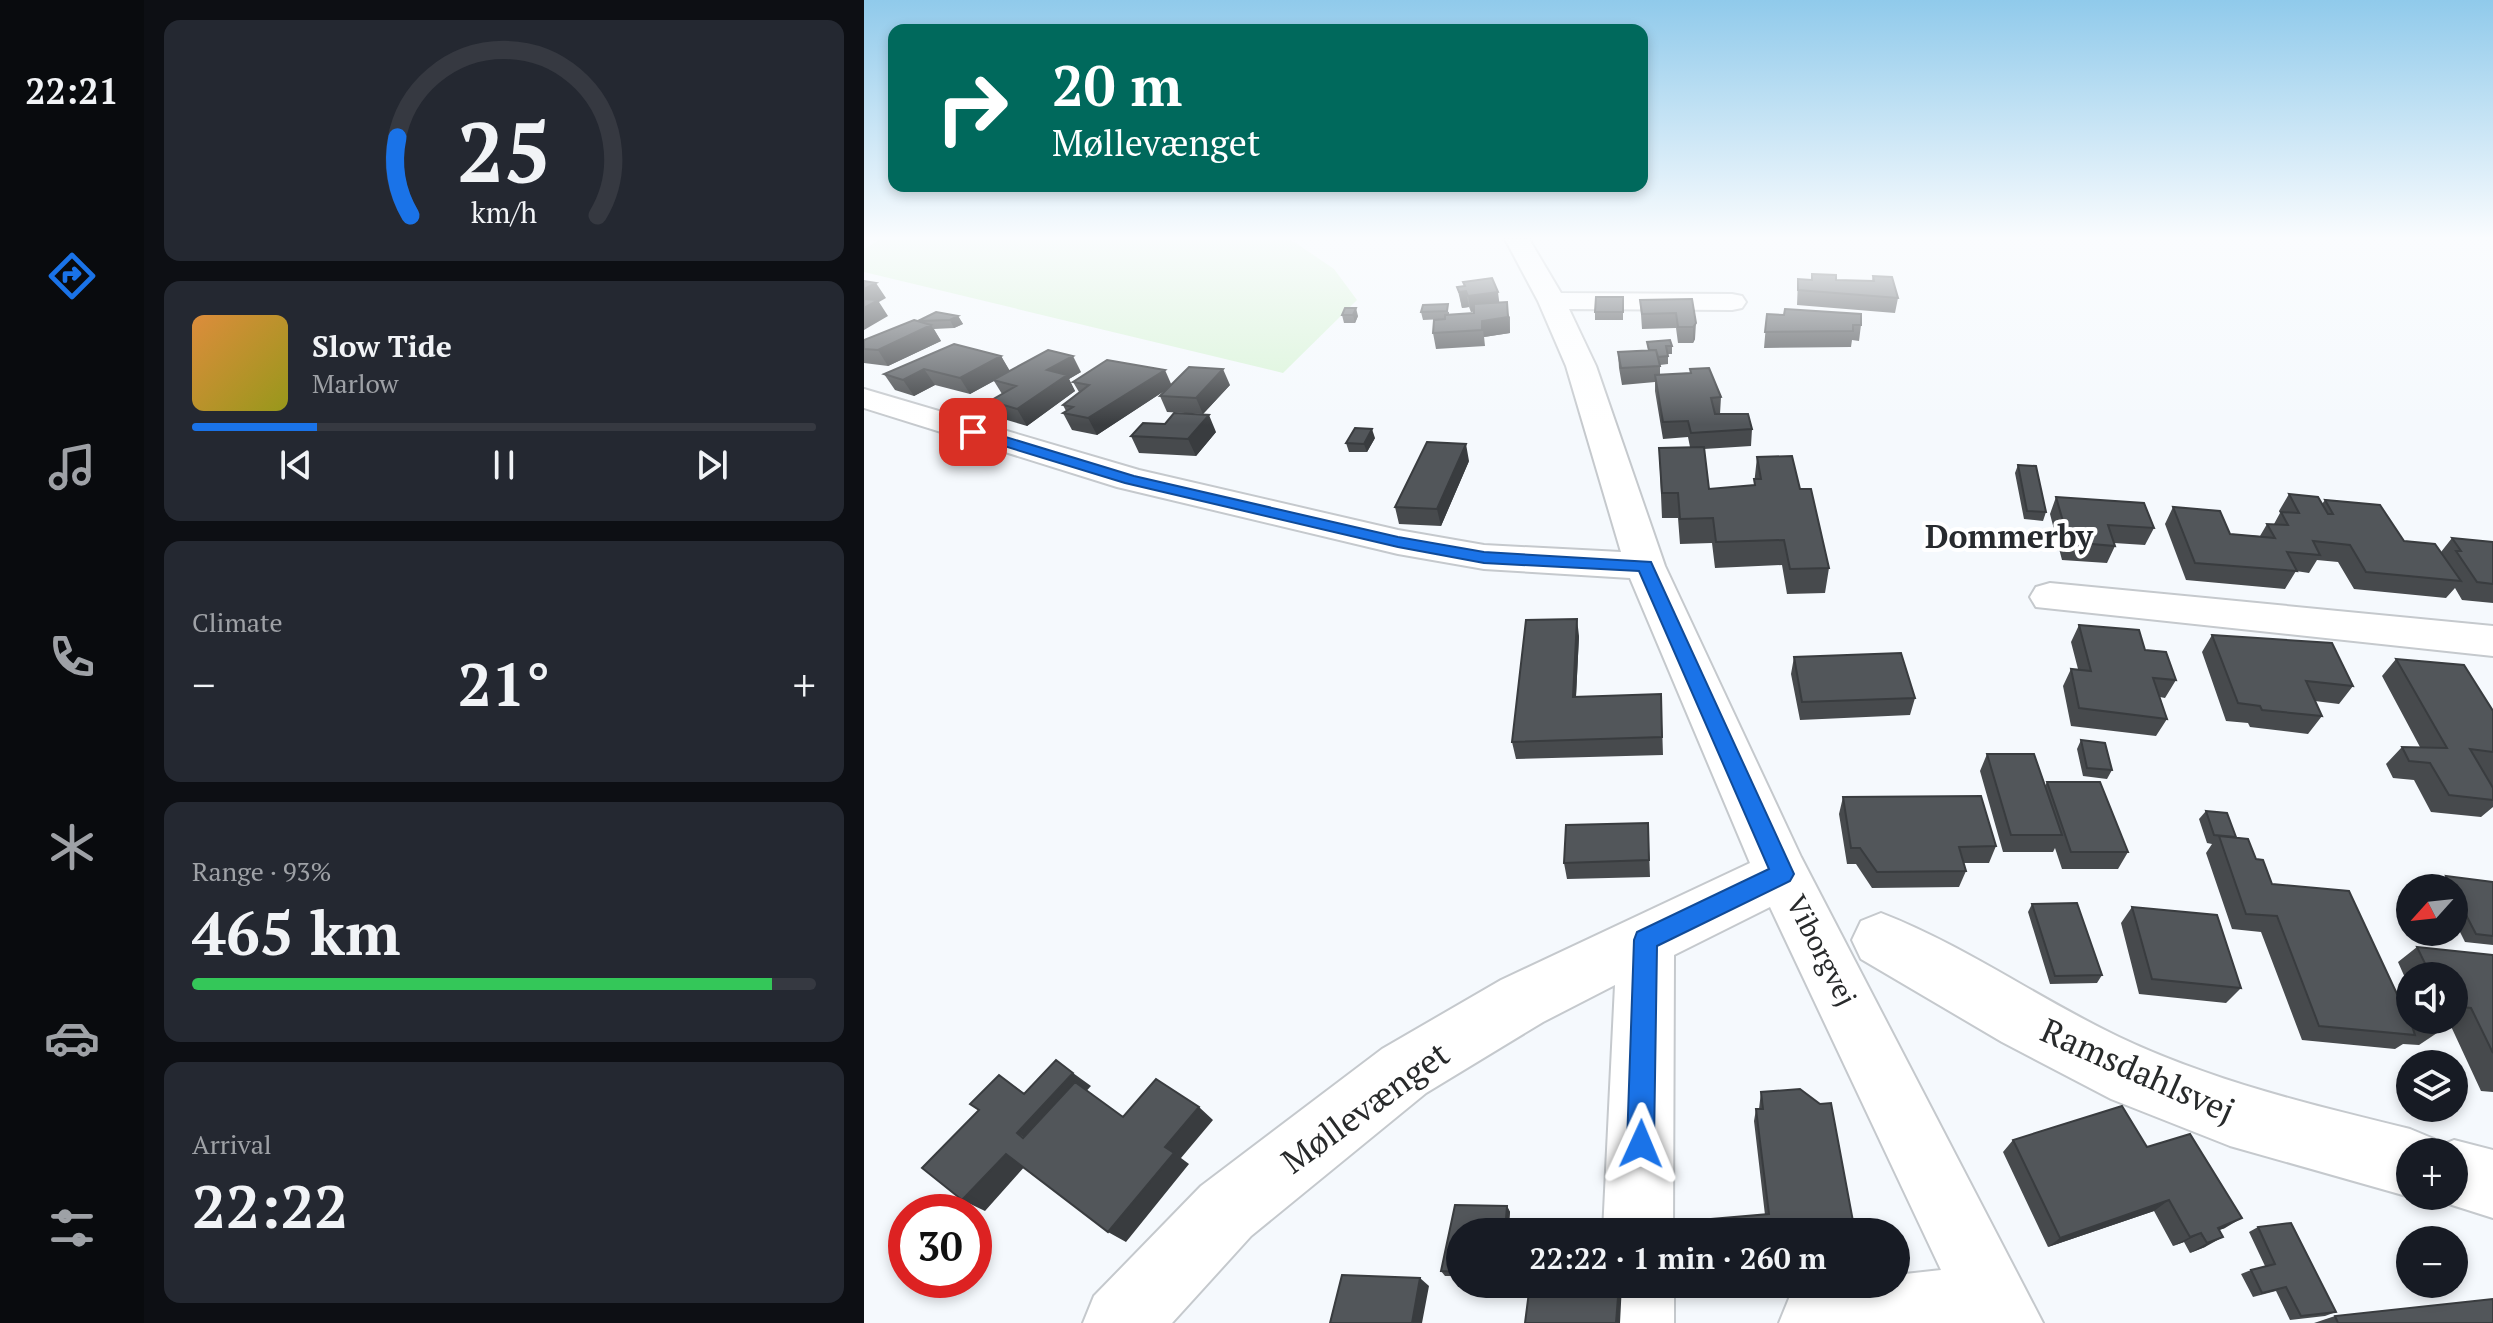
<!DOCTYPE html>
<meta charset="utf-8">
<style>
:root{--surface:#171b24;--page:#242831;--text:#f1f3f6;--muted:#9ea1a6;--line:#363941;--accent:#1a73e8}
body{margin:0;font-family:"PT Serif",serif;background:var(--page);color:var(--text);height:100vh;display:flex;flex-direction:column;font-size:30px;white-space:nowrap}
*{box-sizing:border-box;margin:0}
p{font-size:26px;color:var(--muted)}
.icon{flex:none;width:44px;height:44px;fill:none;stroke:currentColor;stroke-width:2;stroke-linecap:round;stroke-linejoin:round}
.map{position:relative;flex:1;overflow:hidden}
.sheet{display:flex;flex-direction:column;gap:20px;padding:20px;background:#0d0f14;width:720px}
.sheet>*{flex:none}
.hud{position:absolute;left:24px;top:24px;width:760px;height:168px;border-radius:16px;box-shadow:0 4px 12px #0003;background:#00695c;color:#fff;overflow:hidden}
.needle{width:52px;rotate:243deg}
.buttons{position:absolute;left:1532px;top:874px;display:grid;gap:16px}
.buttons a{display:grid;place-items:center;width:72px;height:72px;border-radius:50%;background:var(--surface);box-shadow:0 4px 12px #0003;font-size:40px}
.speed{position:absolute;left:24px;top:1194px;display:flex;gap:16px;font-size:40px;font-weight:700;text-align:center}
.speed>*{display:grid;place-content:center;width:104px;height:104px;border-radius:50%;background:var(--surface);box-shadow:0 4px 12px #0003;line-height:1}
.speed .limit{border:12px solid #d22;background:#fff;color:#111}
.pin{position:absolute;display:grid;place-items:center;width:68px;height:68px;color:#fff;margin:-34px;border-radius:16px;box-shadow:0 4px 12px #0006}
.me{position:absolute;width:88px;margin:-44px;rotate:1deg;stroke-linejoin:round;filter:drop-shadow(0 0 6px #0008)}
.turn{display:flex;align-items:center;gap:28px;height:168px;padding:0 32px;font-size:36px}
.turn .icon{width:104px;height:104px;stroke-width:2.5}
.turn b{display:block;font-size:56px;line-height:68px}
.big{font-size:60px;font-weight:800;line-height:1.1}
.sheet .widget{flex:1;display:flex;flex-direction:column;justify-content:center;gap:12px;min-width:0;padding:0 28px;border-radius:16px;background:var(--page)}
.sheet .dial{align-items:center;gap:0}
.dial svg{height:208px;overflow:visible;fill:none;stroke:var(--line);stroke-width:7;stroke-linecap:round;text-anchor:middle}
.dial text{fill:var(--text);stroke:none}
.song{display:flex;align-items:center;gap:24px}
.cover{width:96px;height:96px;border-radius:12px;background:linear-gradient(135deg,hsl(30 70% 55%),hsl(60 70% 35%))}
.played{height:8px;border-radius:4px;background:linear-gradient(90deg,var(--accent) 20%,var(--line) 20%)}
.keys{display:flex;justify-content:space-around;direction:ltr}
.heat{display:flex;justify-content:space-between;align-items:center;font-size:44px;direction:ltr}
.charge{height:12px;border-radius:6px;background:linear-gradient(90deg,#34c759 93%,var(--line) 0)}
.trip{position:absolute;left:582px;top:1218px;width:464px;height:80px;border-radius:40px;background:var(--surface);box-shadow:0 4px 12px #0003;font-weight:800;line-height:80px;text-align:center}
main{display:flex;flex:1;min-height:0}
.tabs{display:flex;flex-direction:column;width:144px;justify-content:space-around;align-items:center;background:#090b0e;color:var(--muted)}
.tabs .icon{width:56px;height:56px}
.tabs .active{color:var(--accent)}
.tabs b{font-size:36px;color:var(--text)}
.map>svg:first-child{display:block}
.green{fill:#d9f4d7}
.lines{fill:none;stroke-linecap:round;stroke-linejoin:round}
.minor-casing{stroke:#c5c9cd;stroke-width:4}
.minor{fill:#fff;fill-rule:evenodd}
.wall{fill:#474a4d}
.shaded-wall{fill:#393c3f}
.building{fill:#52565a;stroke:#393c3f;stroke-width:2}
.route{fill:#1a73e8;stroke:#114b97;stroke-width:2}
.labels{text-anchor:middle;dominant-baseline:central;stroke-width:8;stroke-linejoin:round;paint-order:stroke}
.street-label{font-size:28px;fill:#282a2b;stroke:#fff}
.quarter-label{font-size:32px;font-weight:bold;fill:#272a2e;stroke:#fff}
.near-street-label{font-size:34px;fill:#282a2b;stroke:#fff}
</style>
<main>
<nav class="tabs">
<b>22:21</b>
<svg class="icon active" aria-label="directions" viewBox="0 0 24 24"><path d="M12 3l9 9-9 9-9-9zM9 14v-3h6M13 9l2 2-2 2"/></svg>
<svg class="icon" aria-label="music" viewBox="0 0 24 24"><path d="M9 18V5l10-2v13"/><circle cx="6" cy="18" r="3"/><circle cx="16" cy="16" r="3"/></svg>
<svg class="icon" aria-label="phone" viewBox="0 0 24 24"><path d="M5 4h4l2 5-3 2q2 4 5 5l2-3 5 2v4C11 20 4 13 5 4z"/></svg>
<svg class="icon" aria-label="climate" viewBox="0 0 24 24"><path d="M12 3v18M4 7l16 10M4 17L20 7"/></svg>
<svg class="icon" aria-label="car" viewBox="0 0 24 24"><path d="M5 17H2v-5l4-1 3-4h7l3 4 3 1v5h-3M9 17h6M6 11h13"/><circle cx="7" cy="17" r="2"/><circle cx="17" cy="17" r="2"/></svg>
<svg class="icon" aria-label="filters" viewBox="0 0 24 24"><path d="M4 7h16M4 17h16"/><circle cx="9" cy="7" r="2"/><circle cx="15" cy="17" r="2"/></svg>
</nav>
<section class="sheet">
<div class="widget dial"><svg viewBox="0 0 100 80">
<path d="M14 69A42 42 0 1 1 86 69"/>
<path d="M14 69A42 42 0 0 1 9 39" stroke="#1a73e8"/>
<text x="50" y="56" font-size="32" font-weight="700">25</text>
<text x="50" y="72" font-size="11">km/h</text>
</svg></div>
<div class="widget">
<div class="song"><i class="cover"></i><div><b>Slow Tide</b><p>Marlow</p></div></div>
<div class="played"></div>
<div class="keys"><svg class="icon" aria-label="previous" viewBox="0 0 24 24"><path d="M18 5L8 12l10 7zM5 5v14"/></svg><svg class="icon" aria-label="pause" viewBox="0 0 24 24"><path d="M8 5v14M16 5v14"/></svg><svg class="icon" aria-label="next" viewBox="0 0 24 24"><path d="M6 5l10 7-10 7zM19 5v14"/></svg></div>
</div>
<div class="widget"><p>Climate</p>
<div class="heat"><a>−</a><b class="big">21°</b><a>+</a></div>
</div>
<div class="widget"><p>Range · 93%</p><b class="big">465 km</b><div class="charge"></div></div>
<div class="widget"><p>Arrival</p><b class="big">22:22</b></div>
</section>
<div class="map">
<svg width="1629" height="1323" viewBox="0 0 1629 1323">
<rect width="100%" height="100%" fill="#f5f9fd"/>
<!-- green -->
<path class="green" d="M17,239H426L470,269L493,300L419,373L0,272V249Z"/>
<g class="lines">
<!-- minor casing -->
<g class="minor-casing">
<path id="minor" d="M641,239H665L697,293L868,294L878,296L882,302L878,308L868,310L705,309L732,366L801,566L937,857L1179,1323H915L926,1296L964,1284H1032V1275L1077,1270L906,907L810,955L809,1232H739L751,985L679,1022L562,1093L387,1236L308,1323H219L230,1296L337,1186L518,1049L637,980L886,863L766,578L620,569L534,554L253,487L0,408V389L275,470L534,530L620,545L757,552L702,366L674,301Z
M1186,583L1629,626V656L1172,607L1166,597L1172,587Z
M1017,913C1100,945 1175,999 1255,1037C1348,1081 1447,1105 1546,1129L1570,1139L1573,1147L1590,1140L1629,1150V1218L1566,1198L1590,1196V1152H1546V1197L1366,1146L1247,1099L1138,1042L997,959L988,940L997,921Z
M736,1284H810V1323H734Z"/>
</g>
<!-- minor -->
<use href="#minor" class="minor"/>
</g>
<!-- wall -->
<path class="wall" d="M1009,276L1034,298L1031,313L933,305L934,279L1008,281Z
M593,287L635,302L646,317V333L620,337L621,346L572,349L569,333L581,319L559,320L557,312L559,305L585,312V315L610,313V311L607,312L605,307L598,308Z
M759,297V320H731V312Z
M828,299L831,339L829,343H814L812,328L778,329L776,300Z
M481,308L494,316L491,323H480L478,315Z
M903,314L997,325L995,341L988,340L987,347L900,348Z
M94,316L99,324L90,328L70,329L77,341L24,366L0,363V340L54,321Z
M783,342L808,346V354H804V364L796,365V375L826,373V369L857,397L856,414L888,429L887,446L840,449L845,489L890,485L893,457L936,489L965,568L961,593L923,594L918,565L851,568L848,543L816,544L814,518H798L795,448L826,447L824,437L799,439L791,391V382L758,385L755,368L754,352L784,350Z
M137,356L146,371L217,372L205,379L211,391L163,426L136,418L126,401L138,394L130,381L106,394L71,385L50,396L31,390L20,374Z
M209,382L308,384L366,385L339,414L303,412L296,396L300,391L233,435L208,430L199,413L202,411L199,405L215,392Z
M352,432L332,456L275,453L267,436Z
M511,438L503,452H485L482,443Z
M605,461L577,526L535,524L531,507Z
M1154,465L1182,512L1179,521L1160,519L1151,473Z
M1425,494L1458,504L1461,500L1540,541L1577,552L1588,538L1629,542V603L1598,600L1591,588L1582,598L1490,589L1474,562L1453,560L1445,573L1432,571L1421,589L1322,580L1301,524L1309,507L1366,534L1396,536L1403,524H1410L1416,513L1415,511Z
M1192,497L1290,528L1281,545L1250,543L1251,546L1243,563L1198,560L1186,514Z
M1215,625L1281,650L1312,680L1301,698L1296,697L1303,719L1292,736L1207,726L1199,686L1207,669H1214L1207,642Z
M1348,635L1489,686L1475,704L1451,701L1458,716L1444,734L1386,727L1384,723L1362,721L1338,652Z
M715,636L712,697L797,694L799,755L652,759L648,742Z
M930,657L1051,698L1046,715L936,720L927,674Z
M1532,659L1629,711V788L1618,770L1629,788V807L1617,817L1567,812L1550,780L1529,778L1522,764L1538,747H1556L1518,676Z
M1217,740L1248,770L1243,779L1219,776L1213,749Z
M1123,754L1181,786L1183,782L1264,852L1254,869H1198L1191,848L1189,852H1139L1116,771Z
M979,797L1132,846L1125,863H1100L1102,871L1095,887L1008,888L992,864H983L975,814Z
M1342,811L1372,837L1392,859L1408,884L1533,994L1546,1020H1590V976H1546V989L1534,962L1553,947L1629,955V1092L1617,1091L1585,1022L1571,1021L1576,1031L1555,1045L1539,1044L1531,1049L1438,1040L1397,932L1368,929L1342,853L1348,844L1343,843L1335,819Z
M784,823L786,877L703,879L700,863Z
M1582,876L1629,882V945L1601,942L1590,920V888H1574L1572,885Z
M1168,904L1238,975L1233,983L1186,984L1164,912Z
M1268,907L1377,988L1362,1003L1275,994L1257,923Z
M897,1092L991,1232L901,1215L890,1121L892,1109H895Z
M1149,1140L1283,1147L1361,1228L1355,1230L1341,1247L1326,1253L1320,1242L1309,1246L1290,1211L1184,1247L1139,1152Z
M591,1205L643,1206L646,1212L644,1232H596V1276H581L577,1271Z
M1394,1227L1472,1312L1461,1316L1426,1320L1412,1291L1389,1297L1377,1274L1387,1270L1401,1266L1385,1232Z
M817,1284H876L874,1293L817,1294Z
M1471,1316L1629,1323H1450Z"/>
<!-- shaded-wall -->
<path class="shaded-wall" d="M12,283L22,298L15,302L24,316L0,330V289Z
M602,291L605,307L598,308L595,292Z
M634,292L636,308L607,312L604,296Z
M643,302L646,333L620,337L621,346L618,321Z
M492,308L494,316L491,323L489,315Z
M94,316L99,324L90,328L86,320Z
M832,323L831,339L829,343V327Z
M67,325L77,341L24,366L14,350Z
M137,356L146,372L106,394L96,378Z
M209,356L217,372L205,379L211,391L163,426L153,409L183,370Z
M60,369L71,385L50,396L39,380Z
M359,369L366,385L339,414L332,398Z
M301,370L308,386L233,435L224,418Z
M345,415L352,432L332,456L324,439Z
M508,429L511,438L503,452L500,444Z
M602,444L605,461L577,526L573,509Z
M713,619L715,636L711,715L709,697Z
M209,1073L227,1086L173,1145L178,1150L153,1133L160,1094L135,1075L178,1106Z
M335,1107L349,1120L317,1158L325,1164L262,1242L244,1232L301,1147Z
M142,1154L162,1165L121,1211L98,1200Z
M1305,1200L1290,1211L1184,1247L1196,1238Z
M643,1206L646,1212L644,1232H641Z
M1378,1218L1361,1228L1336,1237L1354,1228Z
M1337,1233L1320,1242L1309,1246L1326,1237Z
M1359,1237L1341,1247L1326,1253L1343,1243Z
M556,1278L565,1286L558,1323H548Z
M755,1284H758L756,1323H752Z"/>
<!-- building -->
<path class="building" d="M948,274L972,275V280L1010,281L1009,276L1028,277L1034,298L934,290V279L948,280Z
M628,278L634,292L604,296L602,291L595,292L593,287L601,286L599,282Z
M0,281L12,283L0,289Z
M732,297H759V312H731Z
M0,299L14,300L0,308Z
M828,299L832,323L829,327H814L812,313L778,314L776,300Z
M643,302L644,317L618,321V330L569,333L570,320L581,319V315L610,313V304Z
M584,304L583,311L557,312L559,305Z
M481,308H492L489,315H478Z
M921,309L997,314V325H989V331L901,332L903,314L920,315Z
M72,312L94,316L86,320L54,321Z
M50,320L67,325L14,350L0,349V340Z
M806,340L808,346H802L804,356L794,357L792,350H785L783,342Z
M90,344L137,356L96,378L60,369L39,380L20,374Z
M184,350L209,356L183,370L203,375L153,409L126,401L152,386L129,380Z
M792,350L796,366L757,368L754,352Z
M243,360L301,370L224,418L199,413L209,407L199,405L225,385L209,382Z
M325,367L359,369L332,398L296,396Z
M845,368L857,397L847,398L851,414H884L888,429L827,433L824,421L799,422L791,375L827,373L826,369Z
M310,413L345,415L324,439L267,436L279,423L301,424Z
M491,428L508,429L500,444L482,443Z
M563,442L602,444L573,509L531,507Z
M840,447L845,489L891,485L890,479H897L893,457L928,456L936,489H947L965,568L926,569L920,540L852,542L849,518L816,519L814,493H798L795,448Z
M1154,465L1172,466L1182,512L1163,511Z
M1425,494L1454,497L1464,514H1469L1461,500L1516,505L1540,541L1571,544L1597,581L1502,572L1486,545L1449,541L1456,555L1423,552L1433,571L1331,563L1309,507L1356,511L1366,534L1411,538L1403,524L1424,525L1417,512L1435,513Z
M1192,497L1280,503L1290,528L1244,525L1251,546L1205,542Z
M1588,538L1629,542V584L1613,582L1592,551H1597Z
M713,619L709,697L797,694L798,737L648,742L662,620Z
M1215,625L1275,630L1281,650L1302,652L1312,680L1289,678L1303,719L1215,708L1207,669L1227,671Z
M1348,635L1468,643L1489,686L1442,681L1458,716L1398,710L1396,706L1374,703Z
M1037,653L1051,698L938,702L930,657Z
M1532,659L1600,665L1629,711V752L1606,749L1629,788V800L1585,795L1566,763L1545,761L1538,747L1583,748Z
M1217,740L1241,743L1248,770L1223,768Z
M1123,754H1170L1198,835H1147Z
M1183,782H1236L1264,852H1207Z
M1117,796L1132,846L1095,847L1102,871L1013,872L996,848H987L979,797Z
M1342,811L1363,813L1372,837L1350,835Z
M784,823L785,860L700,863L702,825Z
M1355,836L1384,839L1392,859L1399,860L1408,884L1485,891L1533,994L1546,995V1020H1571L1576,1031L1549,1029L1551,1035L1455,1026L1413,916L1382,914Z
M1582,876L1629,882V936L1612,934L1590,892V888H1588Z
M1213,903L1238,975L1191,976L1168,904Z
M1268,907L1353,915L1377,988L1288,979Z
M1553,947L1629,955V1053L1607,1008L1590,1006V976H1567Z
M192,1060L209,1073L153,1133L159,1138L211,1082L259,1117L292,1079L335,1107L301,1147L310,1153L244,1232L142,1154L98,1200L58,1168L115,1110L106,1104L135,1075L160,1094Z
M936,1089L956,1104L967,1103L991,1232H814L813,1222L905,1214L892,1109H899L897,1092Z
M1258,1106L1283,1147L1326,1134L1378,1218L1354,1228L1359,1237L1343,1243L1337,1233L1326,1237L1305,1200L1196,1238L1149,1140Z
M591,1205L643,1206L641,1232H596V1272L577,1271Z
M1427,1223L1472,1312L1437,1316L1422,1287L1398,1293L1387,1270L1411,1264L1394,1227Z
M478,1275L556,1278L548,1323H466Z
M666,1284H755L752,1323H661Z
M817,1284H876V1285L817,1286Z
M1629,1299V1323H1474L1471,1316Z"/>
<!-- sky -->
<linearGradient id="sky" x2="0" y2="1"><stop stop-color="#90caeb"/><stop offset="0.56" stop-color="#fafcfe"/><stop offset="1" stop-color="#fafcfe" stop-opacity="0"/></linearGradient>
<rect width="1629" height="425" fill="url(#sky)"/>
<!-- route -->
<path class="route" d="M109,427L270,476L534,537L620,552L787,562L930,874L926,881L793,946L790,1144L786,1154L777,1158L767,1154L763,1144L770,940L773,932L905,869L775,571L620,563L534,547L261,483L104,435L102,432Z"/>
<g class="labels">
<!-- street labels -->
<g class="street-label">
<text transform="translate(958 950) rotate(63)">Viborgvej</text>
</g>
<!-- quarter labels -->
<g class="quarter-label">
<text x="1145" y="536">Dommerby</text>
</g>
<!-- near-street labels -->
<g class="near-street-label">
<text transform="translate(1274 1070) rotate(24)">Ramsdahlsvej</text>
<text transform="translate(501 1107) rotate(-36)">Møllevænget</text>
</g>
</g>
</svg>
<div class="buttons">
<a><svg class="needle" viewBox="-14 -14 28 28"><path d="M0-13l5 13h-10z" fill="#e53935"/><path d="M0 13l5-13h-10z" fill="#9ea1a6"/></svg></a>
<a><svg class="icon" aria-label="sound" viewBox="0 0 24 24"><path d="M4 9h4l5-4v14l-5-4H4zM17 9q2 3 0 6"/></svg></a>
<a><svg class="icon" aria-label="layers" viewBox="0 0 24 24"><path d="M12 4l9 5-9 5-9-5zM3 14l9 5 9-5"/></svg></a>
<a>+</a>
<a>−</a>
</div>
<div class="speed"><div class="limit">30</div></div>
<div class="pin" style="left:109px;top:432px;background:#d93025"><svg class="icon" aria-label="arrive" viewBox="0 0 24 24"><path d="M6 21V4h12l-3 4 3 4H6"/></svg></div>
<svg class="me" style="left:777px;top:1144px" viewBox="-20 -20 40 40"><path d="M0-17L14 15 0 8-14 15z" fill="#1a73e8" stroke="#fff" stroke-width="4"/></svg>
<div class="trip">22:22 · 1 min · 260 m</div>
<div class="hud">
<div class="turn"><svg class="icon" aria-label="right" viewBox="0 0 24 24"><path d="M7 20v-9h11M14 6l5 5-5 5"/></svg><div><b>20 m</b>Møllevænget</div></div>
</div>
</div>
</main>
